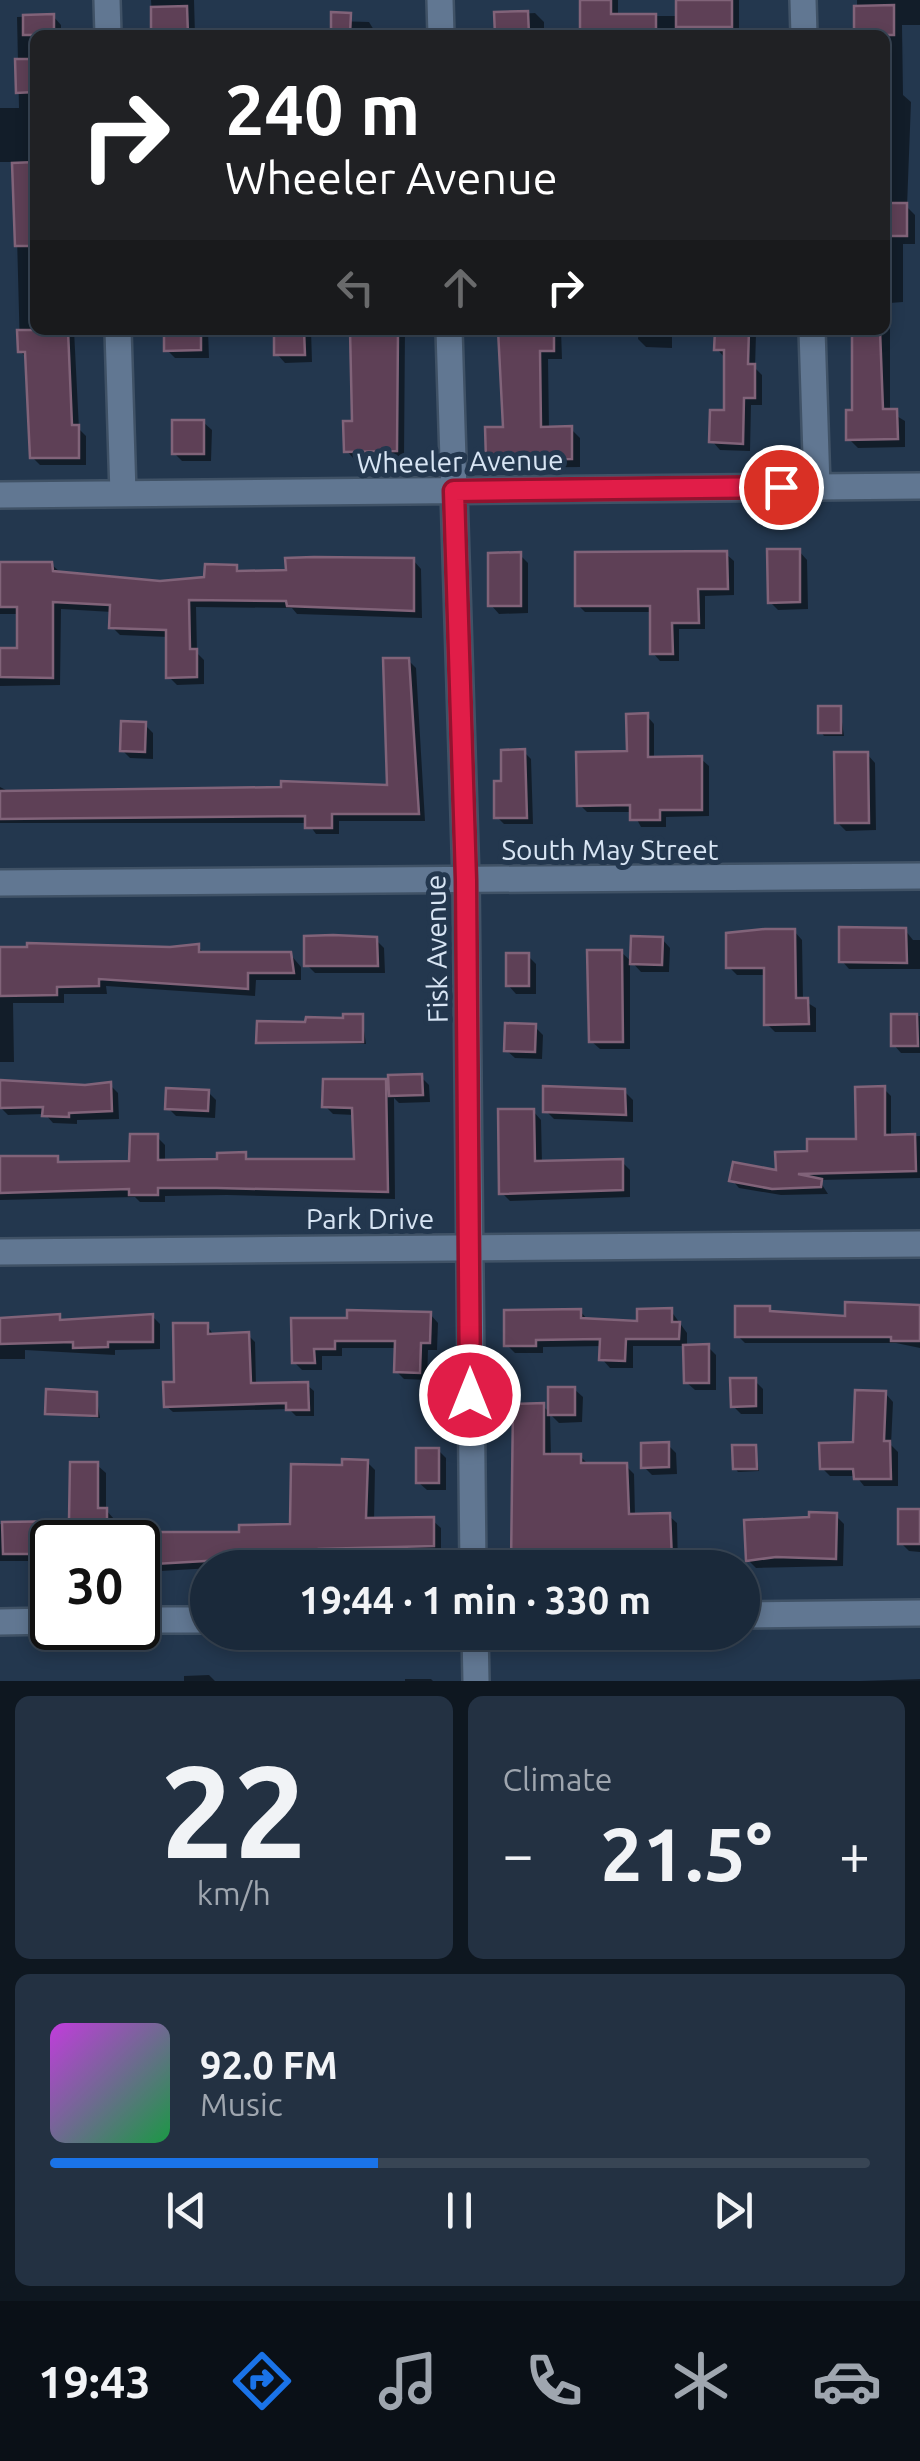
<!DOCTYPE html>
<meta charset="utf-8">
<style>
:root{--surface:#1a293a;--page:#233142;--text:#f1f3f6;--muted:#9fa6af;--line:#384554;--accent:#1a73e8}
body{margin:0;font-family:Ubuntu,sans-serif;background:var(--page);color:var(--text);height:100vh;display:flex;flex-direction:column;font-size:38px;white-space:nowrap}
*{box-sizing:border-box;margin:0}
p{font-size:32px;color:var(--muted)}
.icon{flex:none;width:55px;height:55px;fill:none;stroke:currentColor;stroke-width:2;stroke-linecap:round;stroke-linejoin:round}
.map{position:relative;height:1681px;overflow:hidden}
.details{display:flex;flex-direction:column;gap:15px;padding:15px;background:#0e1720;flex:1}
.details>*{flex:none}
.banner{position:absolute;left:30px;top:30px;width:860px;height:305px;border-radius:15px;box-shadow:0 5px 15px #0003,0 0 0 2px var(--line);background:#202124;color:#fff;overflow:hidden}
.speed{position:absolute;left:30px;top:1520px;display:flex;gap:20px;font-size:50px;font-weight:700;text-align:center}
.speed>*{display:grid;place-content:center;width:130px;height:130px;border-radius:50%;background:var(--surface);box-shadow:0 5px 15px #0003,0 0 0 2px var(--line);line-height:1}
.speed .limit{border:5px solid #111;border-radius:15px;background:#fff;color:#111}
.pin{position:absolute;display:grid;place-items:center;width:85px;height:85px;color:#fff;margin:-42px;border:5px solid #fff;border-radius:50%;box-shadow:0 2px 10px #0007}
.me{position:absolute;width:110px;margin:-55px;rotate:0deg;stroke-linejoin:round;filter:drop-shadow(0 0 8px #0008)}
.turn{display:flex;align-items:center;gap:35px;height:210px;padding:0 30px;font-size:45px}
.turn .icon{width:130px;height:130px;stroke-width:2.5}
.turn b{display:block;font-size:70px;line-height:85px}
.lanes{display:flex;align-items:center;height:95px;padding:0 30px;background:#0003;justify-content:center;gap:50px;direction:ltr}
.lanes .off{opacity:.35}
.big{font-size:75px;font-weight:700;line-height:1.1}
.details .card{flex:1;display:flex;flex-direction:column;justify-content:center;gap:15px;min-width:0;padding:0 35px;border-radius:15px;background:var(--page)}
.details .dial{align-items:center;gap:0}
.dial b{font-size:130px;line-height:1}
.song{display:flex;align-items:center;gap:30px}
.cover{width:120px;height:120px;border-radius:15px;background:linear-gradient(135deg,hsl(290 70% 55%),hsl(140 70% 35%))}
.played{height:10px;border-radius:5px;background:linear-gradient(90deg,var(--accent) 40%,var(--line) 40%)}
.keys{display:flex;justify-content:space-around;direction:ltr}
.heat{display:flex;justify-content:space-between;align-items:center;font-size:55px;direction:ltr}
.details .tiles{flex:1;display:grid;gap:15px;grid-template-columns:1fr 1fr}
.card:last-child{grid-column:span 2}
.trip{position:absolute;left:190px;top:1550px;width:570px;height:100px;border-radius:50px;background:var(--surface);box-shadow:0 5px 15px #0003,0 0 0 2px var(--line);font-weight:700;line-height:100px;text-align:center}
.tab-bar{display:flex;height:160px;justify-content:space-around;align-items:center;background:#0a1017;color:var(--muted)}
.tab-bar .icon{width:70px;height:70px}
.tab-bar .on{color:var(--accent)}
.tab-bar b{font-size:45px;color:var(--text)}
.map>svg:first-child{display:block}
.shadow{fill:#0007}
.building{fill:#5e4056;stroke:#816379;stroke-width:2.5}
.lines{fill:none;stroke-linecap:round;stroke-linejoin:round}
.minor-casing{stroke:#405266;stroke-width:30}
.minor{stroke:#617792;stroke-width:25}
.route-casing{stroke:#92132f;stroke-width:25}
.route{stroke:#e11d48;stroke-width:18}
.labels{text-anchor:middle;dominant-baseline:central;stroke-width:10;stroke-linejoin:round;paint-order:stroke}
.street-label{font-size:28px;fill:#d8e5f4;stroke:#23374e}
</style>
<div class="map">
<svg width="920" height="1681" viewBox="0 0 920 1681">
<rect width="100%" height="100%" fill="#23374e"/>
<!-- shadow -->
<path class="shadow" d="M151,0H194L195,35H153Z
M582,0H618V16H679V0H739V35H582Z
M857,0H920V25H902L903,95L911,102L907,207L915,215V244H903V302L890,303V412L905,421V447L858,448L849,439L855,330H885V35H857Z
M535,13L544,22V35H498L497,15Z
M53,16L61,25V35H35V330H74L79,429L86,436V465H40L32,457L27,358L20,351L15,162H0V108H19L17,17Z
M335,21L369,22L377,35H335Z
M166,330H208L209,358H175L167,350Z
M277,330H311L312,362L285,363L277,354Z
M349,330H405L404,458L354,459L346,450L354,424Z
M500,330H561L562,359H548L549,429H571L580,438V467L497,468L488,459L505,429Z
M639,330H672V348L646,347L638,339Z
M718,330H751L756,334L755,368L762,375V405H751L750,451L720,450L712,441L727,413L726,359L717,349Z
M203,422L212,430L211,461H182L174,453Z
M799,551L807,560L808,609L778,610L770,602Z
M726,554L734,561V595L705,596V629H679V661H660L653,653L652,612H585L578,605Z
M520,555L528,563V613L499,614L491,605Z
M413,560L421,569L422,618L297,614L292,608L196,607L197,653L204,660V684L177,685L169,677L168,637L120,635L112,627V612L61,609L60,685L0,686V650H20V614H0V563L51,564L60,572L160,583L207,579L236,567L243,573H288Z
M408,660L416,668L425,821H339V834H316L308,823H0V787L12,793L389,788Z
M840,708L844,736H824L821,732Z
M647,716L654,724V759H701L709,766V816L666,817V827H641L633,812H587L579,804L629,754Z
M145,725L153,733V759L130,758L122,750Z
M524,752L531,759L533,824H504L497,817L504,784Z
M867,754L875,763L876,830L846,831L837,822Z
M905,930L913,940H920V969H849L842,961Z
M794,931L802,940L803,1000L816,1008V1032H775L767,1024V975H737L729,967Z
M662,939L670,948L669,972H641L630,960V1049H600L591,1041L621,952L633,963Z
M376,940L384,948L385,973H315L307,965Z
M198,947L206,955L290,954L301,967V980H256L255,996L106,986L107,994H64V1003H13L14,1062H0V950Z
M528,956L536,964V994H516L508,985Z
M893,1016H920V1053H901L894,1045Z
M362,1017L366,1044L259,1042L308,1025V1019Z
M534,1026L543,1035L542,1059L515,1058L506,1050Z
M421,1077L429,1085L430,1102L399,1103L394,1098L395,1199L227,1195L165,1196V1202H140L135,1197L0,1200V1160L132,1163L157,1137L165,1145V1162H220L245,1155L252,1162H356L354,1115L333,1114L325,1106L385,1082L391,1087Z
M0,1082L85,1088L110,1085L118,1093L119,1119L77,1120V1124L53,1123L45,1114L8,1115L0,1107Z
M884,1089L891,1096V1137L920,1136V1178L819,1180L828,1194L781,1195L739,1188L732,1180L778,1173L810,1154L858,1141Z
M624,1091L633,1100V1122L554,1119L546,1111Z
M208,1092L216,1100L215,1118L176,1116L168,1108Z
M533,1111L541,1120L542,1163L622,1162L630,1170V1197L510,1201L502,1193Z
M769,1308L775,1314L847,1318L920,1309V1348L896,1343H745L738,1336Z
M580,1311L588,1320L640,1323L671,1311L687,1333V1347H708L716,1355V1390H695L686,1382V1346H633V1368H610L602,1359V1346L543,1347V1353H515L507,1345Z
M430,1314L438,1323L437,1350H428L427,1380L404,1379L396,1371L397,1348H342V1356H322V1370H302L294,1362L349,1320Z
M152,1316L160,1324V1349L115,1350V1355L25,1350V1359H0V1320L59,1317L64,1322Z
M207,1325L214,1336L248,1335L255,1342L256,1385H307L314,1391V1416H296L289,1409L173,1412L166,1406Z
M755,1381L763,1389V1414H741L733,1406Z
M574,1389L583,1397L582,1422L559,1423L550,1414L551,1456H580L588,1464L626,1466L634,1474L635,1516H669L677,1523L678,1566L649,1567L641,1558L590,1560V1568L514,1564L543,1406L551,1414Z
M885,1393L893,1402L891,1445L898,1452V1486H864L856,1476H830L822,1468L855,1444Z
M96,1394L100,1418L47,1413Z
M668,1445L676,1453L677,1474L652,1475L644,1467Z
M755,1447L759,1471L738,1472L735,1468Z
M438,1450L446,1458V1490H427L418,1482Z
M367,1462L375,1470L374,1521L432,1520L441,1528V1553L327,1556V1562L229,1561V1567L144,1572L138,1566V1542H52V1561H0V1524H71L97,1465L106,1473V1510L114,1519L115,1534H242L292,1527L345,1468Z
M920,1512V1552L909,1551L901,1543Z
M836,1516L844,1524L843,1566L756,1568L748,1560Z
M209,1675L215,1681H184V1676Z
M405,1679H431L433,1681H405Z
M920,1679V1681H861Z"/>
<!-- building -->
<path class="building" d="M580,0H611V14H656V35H580Z
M676,0H732V27H676Z
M894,5V35H854V6Z
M187,6L188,35H151V7Z
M528,11L529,35H495L494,12Z
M331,12L351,13L350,35H331Z
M54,14V35H23V15Z
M15,59H35V92L16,93Z
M35,162V246H15L12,163Z
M885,203H907V236H885Z
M17,330H68L72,425H79V458H30L25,352H18Z
M164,330H201V350L164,351Z
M274,330H304L305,355H274Z
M350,330H398L397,451L344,452L343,421H352Z
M498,330H554V351H540L541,427L572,426V459L486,460L485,427H503Z
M715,330H749L748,364H755V398H744L743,444L709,442L710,410H724V350H714Z
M852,330H880L883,409H897L898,439L846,440V410H852Z
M172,420H204V454H172Z
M767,549H800V602L768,603Z
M727,551L728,589H698L699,623H672L673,654H650V606H575V552Z
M521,552V606H488V553Z
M314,557L414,558V611L287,606L286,601L189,600L190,649H197V677L166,678V630L109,628L110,605L53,602V678L0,677V648H17V607H0V562H52L53,571L160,581L204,577L205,564L237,565V571L286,570L285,558Z
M383,658H409L419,814H332V828H305V816L0,819V791L281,787V781L387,785Z
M818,706H841V733H818Z
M648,713V757L702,756V810H660V820H630V805L577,806L576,752L627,751L626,714Z
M121,721L146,722L145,752L120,751Z
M525,749L527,818H494V781H501V750Z
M834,752H868L869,823H835Z
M839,927L906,928L907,963L839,962Z
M765,929H795L796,998H808L809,1024L764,1025V968H726V933Z
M333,935L377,937L378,966H304V936Z
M631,936L663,937L662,965L630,964Z
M27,943L170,947L199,944V952H291L294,973H248V989L99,979V986L57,987V995L0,996V947H27Z
M587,950H622L623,1042H589Z
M506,953H529V986H506Z
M343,1014H363V1042L256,1043L257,1021L305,1022L306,1017L343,1018Z
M891,1014H917L918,1046H891Z
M505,1023L536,1024L535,1052L504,1051Z
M422,1074L423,1095L389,1096L388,1075Z
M323,1079H386L388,1192L217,1188H158V1195H129V1189L0,1193V1156H58V1162L129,1161L130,1134H158V1160L217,1159V1153L246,1152V1159H354L352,1108L322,1107Z
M0,1080L85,1085L111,1082L112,1111L69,1113V1117L42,1116L43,1107L0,1108Z
M543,1086L625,1089L626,1115L543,1112Z
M885,1086V1135L915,1134L916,1171L798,1174L822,1179L821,1187L772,1189L729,1181L733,1162L776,1170L775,1152L807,1151V1139H856L855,1087Z
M166,1088L209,1090L208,1111L165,1109Z
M498,1109H534L535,1161L623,1159V1190L499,1194Z
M845,1302L920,1305V1341H891V1337H735V1306H770V1311L845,1316Z
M672,1308V1322H680L679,1339H626L625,1361L599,1360L600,1339L536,1340V1346H504V1310L581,1309V1318L637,1321V1309Z
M347,1310L431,1312L430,1343H421L420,1373L394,1372L395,1341H335V1349H314L315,1363H292L291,1318H347Z
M60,1314V1320L153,1314V1342H108V1347L73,1348V1342L0,1344V1318Z
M173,1323H208V1334L249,1332L251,1383L308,1382L309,1410H286V1403L164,1407L163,1382H174Z
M709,1344V1383H684L683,1345Z
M730,1378H756V1406L731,1407Z
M548,1387H575V1415H548Z
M46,1389L97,1392V1416L45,1414Z
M855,1390L886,1391L884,1441H890L891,1479H854L853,1469H820L819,1443L853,1442Z
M544,1403V1454H581V1463H627L629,1514L670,1513L672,1559L639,1560V1551L584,1553V1562L511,1565L513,1404Z
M669,1442V1467L641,1468V1443Z
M732,1445H756L757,1469H733Z
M416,1448H439V1483H416Z
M342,1459L368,1460L366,1518L434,1517V1546L319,1549L320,1555L222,1554V1560L138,1565V1532H239V1525L290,1524L291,1464L342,1465Z
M70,1462H98V1508H107V1542H44V1554H3L2,1522L69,1521Z
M898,1509H920V1544H898Z
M809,1512L837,1513L836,1559L776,1557L746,1561L744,1520L809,1517Z"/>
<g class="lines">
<!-- minor casing -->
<g class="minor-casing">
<path id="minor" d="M107,0L108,35
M440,0L441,35
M803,0L804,35
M118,330L123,494
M449,330L466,880L473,1568
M812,330L817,487
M0,495L920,486
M0,883L920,876
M0,1252L920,1244
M742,1615L920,1613
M138,1620H208
M0,1622L52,1621
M475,1632L476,1681"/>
</g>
<!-- minor -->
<use href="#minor" class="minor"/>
</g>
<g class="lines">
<!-- route casing -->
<g class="route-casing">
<path id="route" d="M470,1395L466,880L454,491L781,487"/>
</g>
<!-- route -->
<use href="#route" class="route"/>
</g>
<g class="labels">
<!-- street labels -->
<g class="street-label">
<text transform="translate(460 461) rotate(-1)">Wheeler Avenue</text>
<text x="610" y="849">South May Street</text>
<text transform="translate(436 949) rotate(-91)">Fisk Avenue</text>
<text x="370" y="1218">Park Drive</text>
</g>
</g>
</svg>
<div class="speed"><div class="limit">30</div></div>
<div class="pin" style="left:781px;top:487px;background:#d93025"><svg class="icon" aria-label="arrive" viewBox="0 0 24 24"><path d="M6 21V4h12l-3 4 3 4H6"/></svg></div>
<svg class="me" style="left:470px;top:1395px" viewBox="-20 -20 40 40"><circle r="17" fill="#e11d48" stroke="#fff" stroke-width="3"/><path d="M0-11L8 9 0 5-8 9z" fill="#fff"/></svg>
<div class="trip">19:44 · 1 min · 330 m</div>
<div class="banner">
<div class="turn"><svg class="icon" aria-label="right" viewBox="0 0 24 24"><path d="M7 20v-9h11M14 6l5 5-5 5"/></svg><div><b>240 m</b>Wheeler Avenue</div></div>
<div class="lanes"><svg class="icon off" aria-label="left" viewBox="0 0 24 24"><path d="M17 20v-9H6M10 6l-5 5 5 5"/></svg><svg class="icon off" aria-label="ahead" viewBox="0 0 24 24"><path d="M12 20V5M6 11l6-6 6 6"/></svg><svg class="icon" aria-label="right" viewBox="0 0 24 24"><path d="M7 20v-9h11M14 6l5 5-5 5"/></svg></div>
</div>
</div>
<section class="details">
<div class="tiles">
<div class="card dial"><b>22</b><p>km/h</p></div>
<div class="card"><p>Climate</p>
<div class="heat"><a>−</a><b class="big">21.5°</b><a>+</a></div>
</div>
<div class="card">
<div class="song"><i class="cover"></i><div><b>92.0 FM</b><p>Music</p></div></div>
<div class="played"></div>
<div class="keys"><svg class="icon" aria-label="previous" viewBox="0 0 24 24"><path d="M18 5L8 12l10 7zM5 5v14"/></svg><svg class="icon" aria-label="pause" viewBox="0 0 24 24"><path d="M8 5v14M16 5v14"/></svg><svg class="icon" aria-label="next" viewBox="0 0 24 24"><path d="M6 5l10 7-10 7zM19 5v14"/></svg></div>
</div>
</div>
</section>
<nav class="tab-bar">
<b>19:43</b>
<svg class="icon on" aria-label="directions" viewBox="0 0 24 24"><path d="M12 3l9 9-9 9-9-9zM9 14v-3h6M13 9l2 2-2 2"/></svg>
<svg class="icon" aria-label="music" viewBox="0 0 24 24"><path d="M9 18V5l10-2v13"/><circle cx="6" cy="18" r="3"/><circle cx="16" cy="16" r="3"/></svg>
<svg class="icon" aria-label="phone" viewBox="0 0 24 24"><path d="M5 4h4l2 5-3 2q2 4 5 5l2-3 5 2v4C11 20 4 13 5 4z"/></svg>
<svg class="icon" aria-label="climate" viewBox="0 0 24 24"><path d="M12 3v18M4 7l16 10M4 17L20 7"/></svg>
<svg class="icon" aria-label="car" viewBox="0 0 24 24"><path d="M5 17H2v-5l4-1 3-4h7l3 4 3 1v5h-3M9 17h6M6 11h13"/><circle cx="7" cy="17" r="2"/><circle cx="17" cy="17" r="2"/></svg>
</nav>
